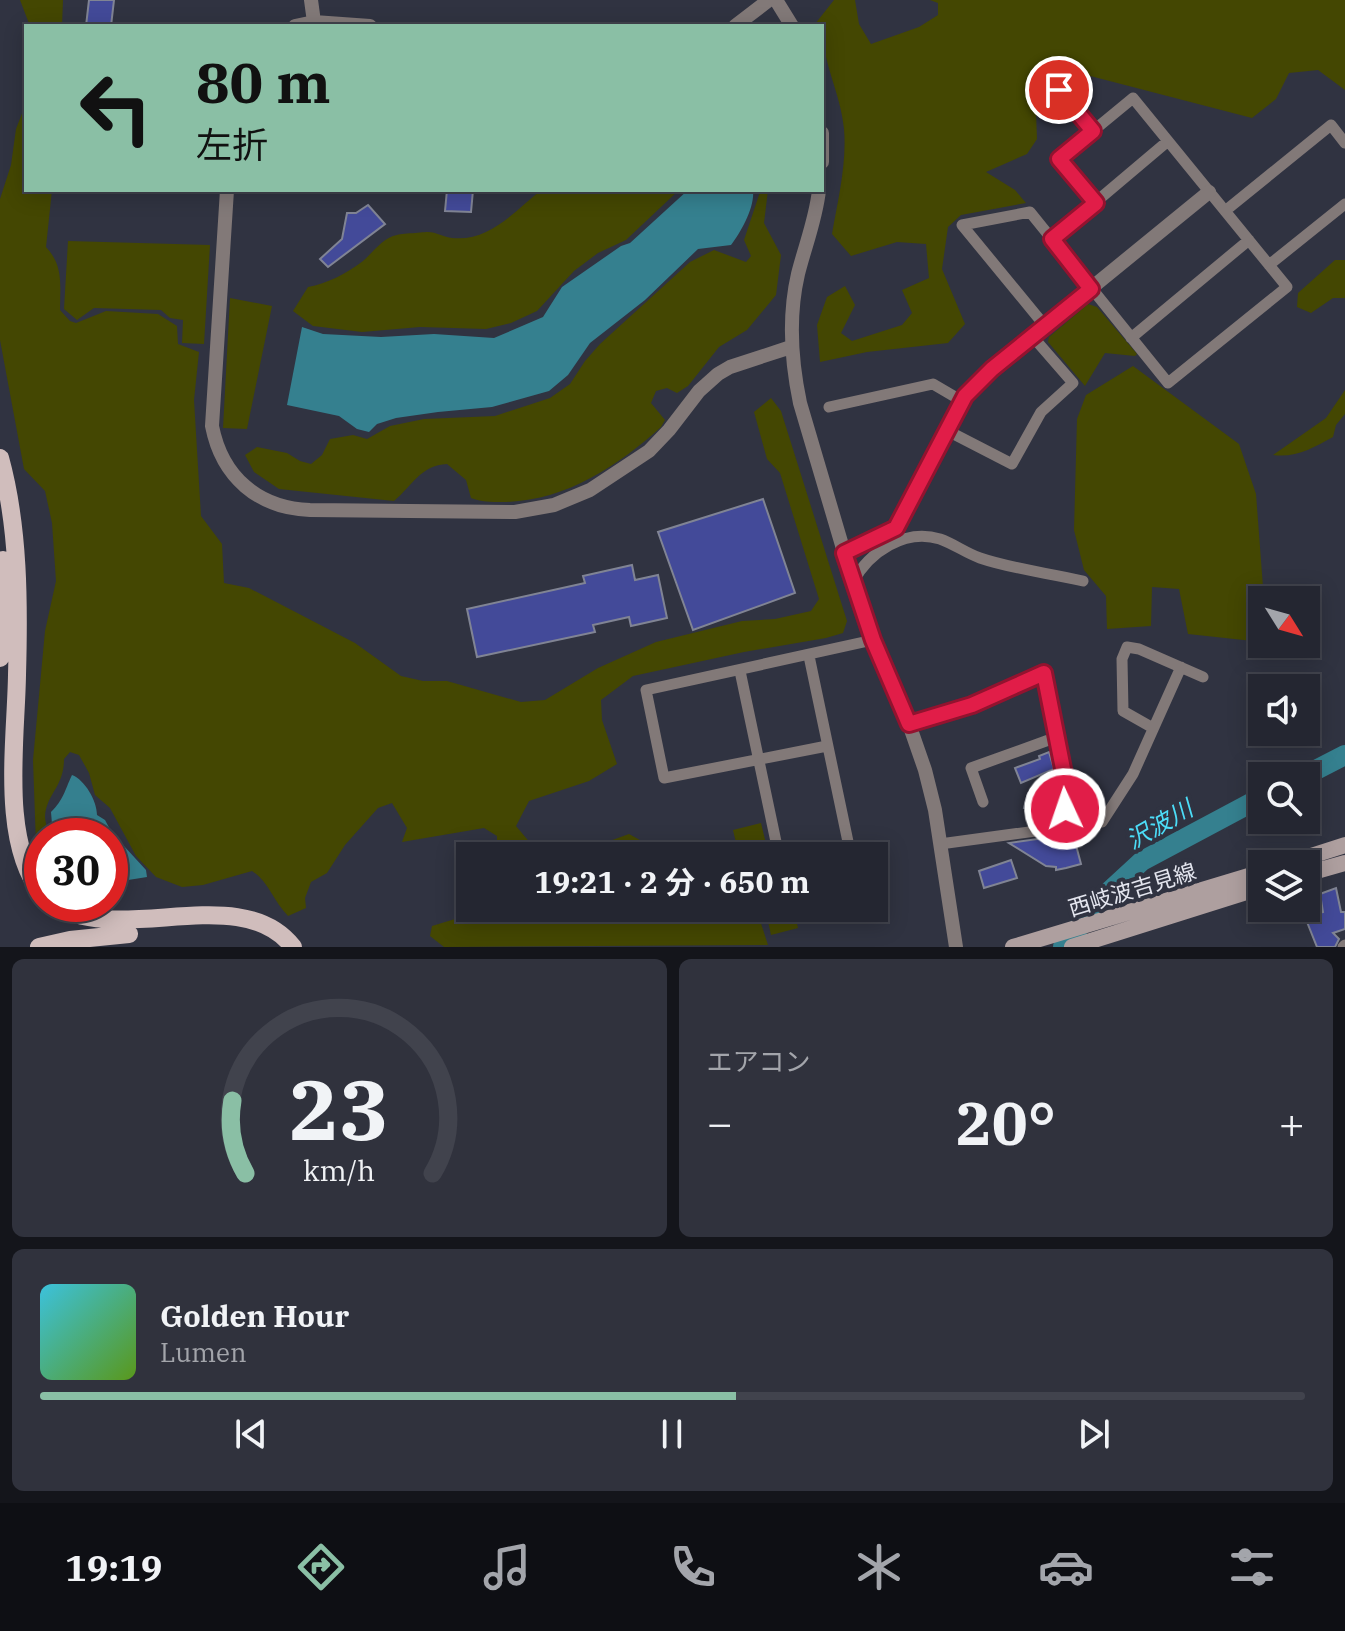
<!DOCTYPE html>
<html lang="ja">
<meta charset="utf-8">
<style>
:root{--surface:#242631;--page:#30323d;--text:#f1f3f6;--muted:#a3a5ab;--line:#41434d;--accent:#8abfa5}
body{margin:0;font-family:"IBM Plex Serif","Noto Sans JP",serif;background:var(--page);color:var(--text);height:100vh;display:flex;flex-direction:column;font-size:30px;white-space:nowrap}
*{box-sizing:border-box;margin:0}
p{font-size:26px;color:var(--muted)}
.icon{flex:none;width:44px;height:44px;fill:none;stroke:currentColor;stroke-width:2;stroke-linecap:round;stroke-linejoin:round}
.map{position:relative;height:947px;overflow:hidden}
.details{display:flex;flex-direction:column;gap:12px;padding:12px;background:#14151b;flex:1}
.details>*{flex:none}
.guide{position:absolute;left:24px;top:24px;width:800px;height:168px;border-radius:0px;box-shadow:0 4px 20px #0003,0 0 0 2px var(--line);background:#8abfa5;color:#111;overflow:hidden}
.needle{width:52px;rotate:127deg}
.buttons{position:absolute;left:1248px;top:586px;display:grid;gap:16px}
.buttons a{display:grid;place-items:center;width:72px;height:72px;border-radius:0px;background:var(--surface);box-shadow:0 4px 20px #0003,0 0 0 2px var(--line);font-size:40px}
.speed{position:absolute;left:24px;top:818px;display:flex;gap:16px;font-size:40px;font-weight:700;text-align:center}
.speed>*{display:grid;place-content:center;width:104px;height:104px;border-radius:50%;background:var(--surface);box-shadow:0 4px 20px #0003,0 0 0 2px var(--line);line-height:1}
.speed .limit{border:12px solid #d22;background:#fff;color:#111}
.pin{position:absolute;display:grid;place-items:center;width:68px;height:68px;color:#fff;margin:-34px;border:4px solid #fff;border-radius:50%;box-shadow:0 2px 8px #0007}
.me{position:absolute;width:88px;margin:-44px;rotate:357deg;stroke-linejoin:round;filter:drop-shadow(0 0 6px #0008)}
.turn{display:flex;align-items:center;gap:28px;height:168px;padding:0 40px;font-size:36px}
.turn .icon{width:104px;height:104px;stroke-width:2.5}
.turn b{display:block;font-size:56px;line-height:68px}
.big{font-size:60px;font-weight:700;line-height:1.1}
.details .widget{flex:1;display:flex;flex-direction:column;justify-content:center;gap:12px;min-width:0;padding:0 28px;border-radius:12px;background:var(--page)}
.details .dial{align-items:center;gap:0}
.dial svg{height:208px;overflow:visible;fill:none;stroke:var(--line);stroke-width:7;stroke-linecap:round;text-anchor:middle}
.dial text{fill:var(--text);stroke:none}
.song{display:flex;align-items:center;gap:24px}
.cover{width:96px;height:96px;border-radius:12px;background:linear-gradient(135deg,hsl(190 70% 55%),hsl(90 70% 35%))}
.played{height:8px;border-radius:4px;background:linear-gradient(90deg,var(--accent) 55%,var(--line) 55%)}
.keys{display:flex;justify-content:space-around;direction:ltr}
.heat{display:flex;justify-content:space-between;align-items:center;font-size:44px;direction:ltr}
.details .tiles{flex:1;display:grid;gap:12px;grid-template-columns:1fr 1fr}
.widget:last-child{grid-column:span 2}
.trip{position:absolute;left:456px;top:842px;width:432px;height:80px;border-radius:0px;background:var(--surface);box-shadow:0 4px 20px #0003,0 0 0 2px var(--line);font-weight:700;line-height:80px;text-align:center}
.dock{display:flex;height:128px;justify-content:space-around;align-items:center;background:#0e0f14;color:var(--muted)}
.dock .icon{width:56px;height:56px}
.dock .active{color:var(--accent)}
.dock b{font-size:36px;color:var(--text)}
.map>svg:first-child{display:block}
.green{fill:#444702}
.water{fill:#35808f}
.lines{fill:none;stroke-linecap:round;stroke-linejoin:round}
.river{stroke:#35808f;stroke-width:20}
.building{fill:#434a99;stroke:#808494;stroke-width:2}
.minor{stroke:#827978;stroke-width:11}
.tertiary{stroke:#827978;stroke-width:14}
.secondary{stroke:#ae9f9f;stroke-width:16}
.primary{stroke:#d0bdbc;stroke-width:18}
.route-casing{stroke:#92132f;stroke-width:20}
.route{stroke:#e11d48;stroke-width:14}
.labels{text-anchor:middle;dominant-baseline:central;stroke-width:8;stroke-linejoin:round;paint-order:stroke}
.street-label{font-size:22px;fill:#e4e6ef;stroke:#303341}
.water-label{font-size:24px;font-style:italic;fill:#4cddf8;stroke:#303341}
</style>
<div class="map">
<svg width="1345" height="947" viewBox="0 0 1345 947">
<rect width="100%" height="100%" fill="#303341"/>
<!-- green -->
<path class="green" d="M20,0H63L62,26H30Z
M834,0H855L859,24L871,44L919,27L938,15V3L930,0H1345V90L1318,70L1289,73L1276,99L1252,118L1071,71L1035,85L1037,139L1027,154L986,172L1015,190L1026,203L961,215L948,227L942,269L965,324L948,343L867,352L820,362L817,325L827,297L845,286L855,305L841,333L852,341L902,325L912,313L902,290L929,278L926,244L897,242L851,256L832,234C838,200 847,163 844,129C841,94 822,62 822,26H816L815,24Z
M26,103V190H52L46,247C64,266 60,286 60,310L70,321L76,323L106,311L158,314L177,326L178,344L199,352L194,400L201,516L222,544L224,583L249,588L355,643L401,676L423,681H447L521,702L545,700L598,668L656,642L742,621L775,619L811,611L819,599L780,473L767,459L754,412L771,398L781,411L847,621L843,633L826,638L744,652L633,676L601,700L602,720L617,764L589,781L529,801L516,826L537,851L544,856H477L497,845V836L484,828L402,842L407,828L392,803L378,808L345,845L327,873L311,882L305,898L306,908L288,916C274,902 268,881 252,871L203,885L182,887L156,877L136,856L110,808L95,795L89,773L79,755L70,752L64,759C64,787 47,793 45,816C45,822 48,830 49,836H42V855L36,844L33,760L45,631L56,581L52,523L45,491L24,469L0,340V199L11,165L16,129Z
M541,190H679L626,240L598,253L574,271L537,311L511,323L486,329L420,327L362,332L313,326L293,311L308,287C327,284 347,273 363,261C373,252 384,237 397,235C399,234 426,232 428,232C436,232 444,237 452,238C489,242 514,212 541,190Z
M768,190L764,223L781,255L776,295L747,330L719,347L688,386L677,393L667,388L656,391L651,403L665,420L661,427C617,467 563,502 502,502C491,502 481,502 471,498L466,480L447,464C421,465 412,486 394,501L279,489L254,472L245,455L257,447L287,453L300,461L311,464L322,455L330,439L353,435L367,439L390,426L424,419L495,416L550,398L570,384L585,361L600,344L690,262L714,250L746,262L751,256L744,240L760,192Z
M68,241L210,245L204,344L182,343L183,320L170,318L161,310L94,308L77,320L64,309Z
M1335,260H1345V298H1333L1311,313L1297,307L1298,293Z
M230,298L272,306L247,429L223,428Z
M1088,304L1097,307L1137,354L1135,356L1105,353L1085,386L1048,342L1049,337Z
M1133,366L1239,444L1256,494L1264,600H1262V642L1188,634L1179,589L1152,587L1151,626L1107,629L1106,596L1084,570L1074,530L1077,419L1086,395Z
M1345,390V414L1336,425L1333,437C1313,448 1296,458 1273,455L1326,418Z
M761,823L769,856H753L750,844L737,847L733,830Z
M629,834L649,845H671L686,850L711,849L718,856H596L604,843Z
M474,908H756L768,945L444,947L430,936L432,926L455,919Z
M765,908H781L783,915L794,912L798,928L771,935Z"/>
<!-- water -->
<path class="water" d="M688,190H753C755,207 741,232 731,245L698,249L645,300L590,343L568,375L549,391L492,407L438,412L396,418L377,424L369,432L357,429L339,416L287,405L302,327L323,334L381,337L434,334L494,338L543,317L562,287L621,246L630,243Z
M72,775C85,780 97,801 97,815L105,820L112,833L146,870L147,877L122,881L110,880V836H53L51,812C64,799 64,792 72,775Z"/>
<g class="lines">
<!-- river -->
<path class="river" d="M1304,776L1345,755
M1063,947L1104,896L1142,861L1262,797"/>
</g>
<!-- building -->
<path class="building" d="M89,0H114L111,26H86Z
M447,190H473L471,212L445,211Z
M368,205L385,224L328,267L320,259L342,239L347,213H356Z
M763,499L795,593L693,630L658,532Z
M632,565L635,580L658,575L667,618L631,626L629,617L593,625L595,632L477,657L467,609L585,583L583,576Z
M1049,752L1054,769L1021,783L1015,768L1040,759L1039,756Z
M1028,793L1053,799L1050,811L1043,810L1042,813L1024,808Z
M1073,834L1081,864L1066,868L1056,870V867L1046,866L1009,843Z
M1011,860L1017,878L984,888L979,871Z
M1336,888L1341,912H1345V929L1333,933L1339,939L1335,947H1317L1305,917L1323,912L1320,894Z"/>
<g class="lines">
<!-- minor -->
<path class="minor" d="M1059,90L1093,131
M1225,211L1331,125L1345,143
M1052,239L1168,141
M1269,265L1345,204
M1045,326L962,225L1030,212L1168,383L1287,287L1133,98L1059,159L1096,203
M1131,338L1249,240
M829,407L933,384L962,401
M946,430L1012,464L1041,412L1073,383L1033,337
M853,582C869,552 905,528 940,539C954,544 966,553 980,558C1012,569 1049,573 1083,581
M809,656L851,856
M740,671L779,856
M909,724L972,705L1044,673L1067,789L1063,828
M1153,728L1123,711L1122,659L1127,647L1139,649L1203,677
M827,746L664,778L646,690L873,640
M983,802L971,768L1057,737
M940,844L1102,822L1133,774L1181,667
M1343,947L1345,945"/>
<!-- tertiary -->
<path class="tertiary" d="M311,0L314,22
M776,0L792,26
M295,26L314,22L370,26
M735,26L769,0
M822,133V162
M227,190L212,426C222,477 258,508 310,510L515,512L554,505L590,490L649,451L669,430L699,391L718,374L730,367L791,347
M819,190C816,219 805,246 798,274C788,317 791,360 800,403L857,596L909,724L925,770L935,810L956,947
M844,553L896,528L965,396L992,369L1209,192"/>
<!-- secondary -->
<path class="secondary" d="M1286,864L1345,845
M1306,874L1345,863
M1013,947L1262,872
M1072,947L1262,887"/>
<!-- primary -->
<path class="primary" d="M0,458C19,527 19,604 17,675C16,741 0,841 42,894
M0,658L3,560
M52,904C120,947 241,880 293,947
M39,947L70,940L129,934"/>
</g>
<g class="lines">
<!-- route casing -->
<g class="route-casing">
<path id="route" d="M1059,90L1093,131L1059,159L1096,203L1052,239L1091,289L992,369L965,396L896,528L844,553L873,640L909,724L972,705L1044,673L1067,789L1065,809"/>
</g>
<!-- route -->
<use href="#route" class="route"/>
</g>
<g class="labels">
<!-- street labels -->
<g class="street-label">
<text transform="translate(1132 889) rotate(-17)">西岐波吉見線</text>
</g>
<!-- water labels -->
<g class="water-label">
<text transform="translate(1159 824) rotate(-30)">沢波川</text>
</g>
</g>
</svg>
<div class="buttons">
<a><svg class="needle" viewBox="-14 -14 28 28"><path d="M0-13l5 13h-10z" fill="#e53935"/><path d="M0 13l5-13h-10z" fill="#a3a5ab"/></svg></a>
<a><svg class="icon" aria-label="sound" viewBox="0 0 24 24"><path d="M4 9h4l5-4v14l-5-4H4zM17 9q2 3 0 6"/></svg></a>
<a><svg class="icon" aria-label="search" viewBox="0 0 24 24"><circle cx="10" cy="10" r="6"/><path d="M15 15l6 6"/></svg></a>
<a><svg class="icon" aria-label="layers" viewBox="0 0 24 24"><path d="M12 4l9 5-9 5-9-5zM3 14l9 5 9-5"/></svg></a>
</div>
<div class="speed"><div class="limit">30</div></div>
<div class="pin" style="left:1059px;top:90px;background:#d93025"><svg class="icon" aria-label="arrive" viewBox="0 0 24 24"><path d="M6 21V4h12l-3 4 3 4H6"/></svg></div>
<svg class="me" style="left:1065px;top:809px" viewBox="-20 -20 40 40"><circle r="17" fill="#e11d48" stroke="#fff" stroke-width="3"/><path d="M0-11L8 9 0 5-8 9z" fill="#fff"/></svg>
<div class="trip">19:21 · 2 分 · 650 m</div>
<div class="guide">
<div class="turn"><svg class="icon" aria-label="left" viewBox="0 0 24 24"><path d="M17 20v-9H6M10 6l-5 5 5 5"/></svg><div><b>80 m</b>左折</div></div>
</div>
</div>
<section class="details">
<div class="tiles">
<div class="widget dial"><svg viewBox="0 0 100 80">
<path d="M14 69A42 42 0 1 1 86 69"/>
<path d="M14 69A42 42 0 0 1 9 41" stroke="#8abfa5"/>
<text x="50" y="56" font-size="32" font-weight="700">23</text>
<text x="50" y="72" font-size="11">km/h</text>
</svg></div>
<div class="widget"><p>エアコン</p>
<div class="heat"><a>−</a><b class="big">20°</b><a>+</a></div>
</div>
<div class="widget">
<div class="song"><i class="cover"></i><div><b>Golden Hour</b><p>Lumen</p></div></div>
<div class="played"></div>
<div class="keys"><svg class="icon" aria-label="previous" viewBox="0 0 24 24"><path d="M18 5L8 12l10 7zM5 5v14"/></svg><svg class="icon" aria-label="pause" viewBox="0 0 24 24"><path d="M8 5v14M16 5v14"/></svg><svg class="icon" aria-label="next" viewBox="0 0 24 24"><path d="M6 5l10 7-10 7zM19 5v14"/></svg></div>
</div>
</div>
</section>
<nav class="dock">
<b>19:19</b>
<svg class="icon active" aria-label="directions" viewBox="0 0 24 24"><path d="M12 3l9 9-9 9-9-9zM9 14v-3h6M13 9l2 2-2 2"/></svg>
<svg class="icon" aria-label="music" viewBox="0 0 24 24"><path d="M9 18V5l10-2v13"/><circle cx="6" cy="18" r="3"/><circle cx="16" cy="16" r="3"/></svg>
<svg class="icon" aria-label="phone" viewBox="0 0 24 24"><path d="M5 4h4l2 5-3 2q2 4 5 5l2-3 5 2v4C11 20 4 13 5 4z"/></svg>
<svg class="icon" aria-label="climate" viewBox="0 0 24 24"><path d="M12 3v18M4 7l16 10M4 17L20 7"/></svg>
<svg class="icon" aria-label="car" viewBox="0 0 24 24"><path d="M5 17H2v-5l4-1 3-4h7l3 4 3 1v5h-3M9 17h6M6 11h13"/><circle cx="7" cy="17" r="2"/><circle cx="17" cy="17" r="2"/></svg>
<svg class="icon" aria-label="filters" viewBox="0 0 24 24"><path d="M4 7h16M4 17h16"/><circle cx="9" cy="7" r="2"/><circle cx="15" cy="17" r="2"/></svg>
</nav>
